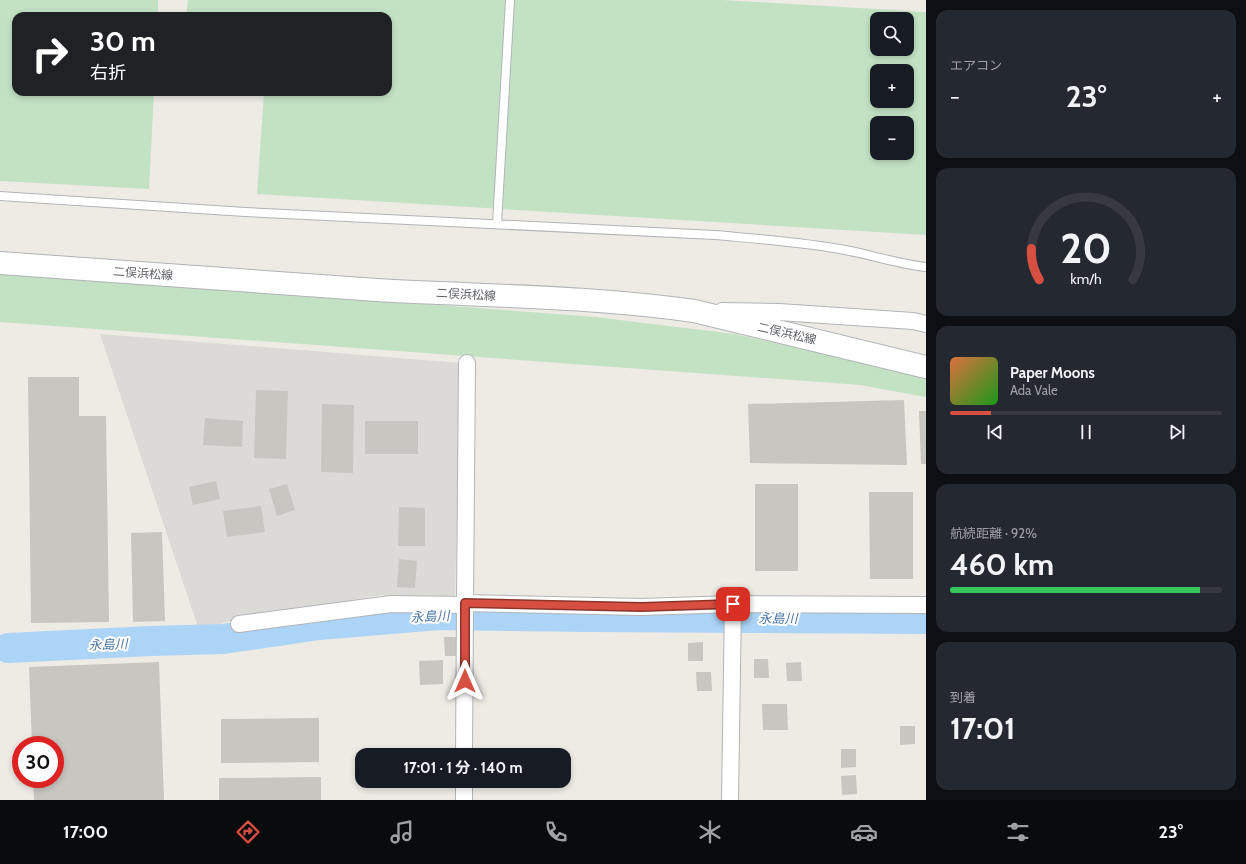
<!DOCTYPE html>
<html lang="ja">
<meta charset="utf-8">
<style>
:root{--surface:#171b24;--page:#242831;--text:#f1f3f6;--muted:#9ea1a6;--line:#363941;--accent:#d74f40}
body{margin:0;font-family:Cabin,"Noto Sans JP",sans-serif;background:var(--page);color:var(--text);height:100vh;display:flex;flex-direction:column;font-size:15px;white-space:nowrap}
*{box-sizing:border-box;margin:0}
p{font-size:13px;color:var(--muted)}
.icon{flex:none;width:22px;height:22px;fill:none;stroke:currentColor;stroke-width:2;stroke-linecap:round;stroke-linejoin:round}
.map{position:relative;flex:1;overflow:hidden}
.details{display:flex;flex-direction:column;gap:10px;padding:10px;background:#0d0f14;width:320px}
.details>*{flex:none}
.hud{position:absolute;left:12px;top:12px;width:380px;height:84px;border-radius:12px;box-shadow:0 2px 6px #0003;background:#202124;color:#fff;overflow:hidden}
.buttons{position:absolute;left:870px;top:12px;display:grid;gap:8px}
.buttons a{display:grid;place-items:center;width:44px;height:44px;border-radius:8px;background:var(--surface);box-shadow:0 2px 6px #0003;font-size:20px}
.speed{position:absolute;left:12px;top:736px;display:flex;gap:8px;font-size:20px;font-weight:700;text-align:center}
.speed>*{display:grid;place-content:center;width:52px;height:52px;border-radius:50%;background:var(--surface);box-shadow:0 2px 6px #0003;line-height:1}
.speed .limit{border:6px solid #d22;background:#fff;color:#111}
.pin{position:absolute;display:grid;place-items:center;width:34px;height:34px;color:#fff;margin:-17px;border-radius:8px;box-shadow:0 2px 6px #0006}
.me{position:absolute;width:44px;margin:-22px;rotate:0deg;stroke-linejoin:round;filter:drop-shadow(0 0 3px #0008)}
.turn{display:flex;align-items:center;gap:14px;height:84px;padding:0 12px;font-size:18px}
.turn .icon{width:52px;height:52px;stroke-width:2.5}
.turn b{display:block;font-size:28px;line-height:34px}
.big{font-size:30px;font-weight:700;line-height:1.1}
.details .widget{flex:1;display:flex;flex-direction:column;justify-content:center;gap:6px;min-width:0;padding:0 14px;border-radius:12px;background:var(--page)}
.details .dial{align-items:center;gap:0}
.dial svg{height:104px;overflow:visible;fill:none;stroke:var(--line);stroke-width:7;stroke-linecap:round;text-anchor:middle}
.dial text{fill:var(--text);stroke:none}
.song{display:flex;align-items:center;gap:12px}
.cover{width:48px;height:48px;border-radius:6px;background:linear-gradient(135deg,hsl(20 70% 55%),hsl(120 70% 35%))}
.played{height:4px;border-radius:2px;background:linear-gradient(90deg,var(--accent) 15%,var(--line) 15%)}
.keys{display:flex;justify-content:space-around;direction:ltr}
.heat{display:flex;justify-content:space-between;align-items:center;font-size:22px;direction:ltr}
.charge{height:6px;border-radius:3px;background:linear-gradient(90deg,#34c759 92%,var(--line) 0)}
.trip{position:absolute;left:355px;top:748px;width:216px;height:40px;border-radius:12px;background:var(--surface);box-shadow:0 2px 6px #0003;font-weight:700;line-height:40px;text-align:center}
.dock{display:flex;height:64px;justify-content:space-around;align-items:center;background:#090b0e;color:var(--muted)}
.dock .icon{width:28px;height:28px}
.dock .selected{color:var(--accent)}
.dock b{font-size:18px;color:var(--text)}
main{display:flex;flex:1;min-height:0}
.map>svg:first-child{display:block}
.industrial{fill:#dcdad6}
.green{fill:#c3e2c4;fill-rule:evenodd}
.lines{fill:none;stroke-linecap:round;stroke-linejoin:round}
.river{stroke:#abd4f6;stroke-width:30}
.building{fill:#c8c6c0}
.lane-casing{stroke:#b1b4b8;stroke-width:10}
.street-casing{stroke:#b1b4b8;stroke-width:18}
.secondary-casing{stroke:#b0b3b7;stroke-width:24}
.lane{stroke:#fff;stroke-width:8}
.street{stroke:#fff;stroke-width:16}
.secondary{stroke:#fff;stroke-width:22}
.route-casing{stroke:#8c332a;stroke-width:10}
.route{stroke:#d74f40;stroke-width:7}
.labels{text-anchor:middle;dominant-baseline:central;stroke-width:4;stroke-linejoin:round;paint-order:stroke}
.street-label{font-size:12px;fill:#5c5f63;stroke:#fff}
.water-label{font-size:13px;font-style:italic;fill:#4a75a6;stroke:#fff}
</style>
<main>
<div class="map">
<svg width="926" height="800" viewBox="0 0 926 800">
<rect width="100%" height="100%" fill="#edebe4"/>
<!-- industrial -->
<path class="industrial" d="M100,334L461,363L455,597L381,595L225,622L200,633Z"/>
<!-- green -->
<path class="green" d="M0,0H158V16H16V92H154L149,189L0,181Z
M188,0H722L926,12V235L257,194L264,92H388V16H186ZM877,19H907V49H877ZM877,71H907V101H877ZM877,123H907V153H877Z
M0,271L595,317L735,334L926,376V397L860,385L0,322Z"/>
<g class="lines">
<!-- river -->
<path class="river" d="M8,648L151,641L223,639L319,625L438,615L588,617L926,619"/>
</g>
<!-- building -->
<path class="building" d="M28,377H79V416H106L109,622L31,623Z
M256,390L288,391L286,459L254,458Z
M904,400L907,465L750,463L748,404Z
M322,404L354,405L353,473L321,472Z
M919,411H926V464H921Z
M205,418L243,421L242,447L203,445Z
M365,421H418V454H365Z
M216,481L220,499L193,505L189,487Z
M287,484L295,510L277,516L269,489Z
M755,484H798V571H755Z
M869,492H913V579H870Z
M261,506L265,532L227,537L223,511Z
M399,507L425,508V546H398Z
M162,532L165,621L133,622L131,533Z
M399,559L417,561L415,588L397,587Z
M444,637H459L460,656H445Z
M703,642V661H688V643Z
M754,659H768L769,678H754Z
M443,660V684L420,685L419,661Z
M159,662L164,800H34L33,779H55V745H32L29,667Z
M801,662L802,681H787L786,663Z
M696,672H711L712,691H697Z
M762,704H787L788,730H763Z
M319,718V762L221,763V719Z
M900,726H915V744L900,745Z
M841,749H856V767L841,768Z
M856,775L857,794L842,795L841,776Z
M321,777V800H219V778Z
M549,781H564V784L549,785Z"/>
<g class="lines">
<!-- lane casing -->
<g class="lane-casing">
<path id="lane" d="M0,196L245,212L715,235C759,239 803,242 845,250C872,255 899,264 926,267
M497,224L510,0"/>
</g>
<!-- street casing -->
<g class="street-casing">
<path id="street" d="M722,311L779,312L913,321L926,324
M465,603L467,363
M239,624L391,604L465,605V603L641,607L733,604L926,605
M464,755L465,605
M464,800V781
M730,800L733,604"/>
</g>
<!-- secondary casing -->
<g class="secondary-casing">
<path id="secondary" d="M0,263C126,271 251,282 377,290C482,296 589,296 694,311L926,367"/>
</g>
<!-- lane -->
<use href="#lane" class="lane"/>
<!-- street -->
<use href="#street" class="street"/>
<!-- secondary -->
<use href="#secondary" class="secondary"/>
</g>
<g class="lines">
<!-- route casing -->
<g class="route-casing">
<path id="route" d="M465,681V603L641,607L733,604"/>
</g>
<!-- route -->
<use href="#route" class="route"/>
</g>
<g class="labels">
<!-- street labels -->
<g class="street-label">
<text transform="translate(143 273) rotate(4)">二俣浜松線</text>
<text transform="translate(466 294) rotate(3)">二俣浜松線</text>
<text transform="translate(787 333) rotate(13)">二俣浜松線</text>
</g>
<!-- water labels -->
<g class="water-label">
<text transform="translate(430 616) rotate(-3)">永島川</text>
<text x="778" y="618">永島川</text>
<text transform="translate(108 644) rotate(-2)">永島川</text>
</g>
</g>
</svg>
<div class="buttons">
<a><svg class="icon" aria-label="search" viewBox="0 0 24 24"><circle cx="10" cy="10" r="6"/><path d="M15 15l6 6"/></svg></a>
<a>+</a>
<a>−</a>
</div>
<div class="speed"><div class="limit">30</div></div>
<div class="pin" style="left:733px;top:604px;background:#d93025"><svg class="icon" aria-label="arrive" viewBox="0 0 24 24"><path d="M6 21V4h12l-3 4 3 4H6"/></svg></div>
<svg class="me" style="left:465px;top:681px" viewBox="-20 -20 40 40"><path d="M0-17L14 15 0 8-14 15z" fill="#d74f40" stroke="#fff" stroke-width="4"/></svg>
<div class="trip">17:01 · 1 分 · 140 m</div>
<div class="hud">
<div class="turn"><svg class="icon" aria-label="right" viewBox="0 0 24 24"><path d="M7 20v-9h11M14 6l5 5-5 5"/></svg><div><b>30 m</b>右折</div></div>
</div>
</div>
<section class="details">
<div class="widget"><p>エアコン</p>
<div class="heat"><a>−</a><b class="big">23°</b><a>+</a></div>
</div>
<div class="widget dial"><svg viewBox="0 0 100 80">
<path d="M14 69A42 42 0 1 1 86 69"/>
<path d="M14 69A42 42 0 0 1 8 45" stroke="#d74f40"/>
<text x="50" y="56" font-size="32" font-weight="700">20</text>
<text x="50" y="72" font-size="11">km/h</text>
</svg></div>
<div class="widget">
<div class="song"><i class="cover"></i><div><b>Paper Moons</b><p>Ada Vale</p></div></div>
<div class="played"></div>
<div class="keys"><svg class="icon" aria-label="previous" viewBox="0 0 24 24"><path d="M18 5L8 12l10 7zM5 5v14"/></svg><svg class="icon" aria-label="pause" viewBox="0 0 24 24"><path d="M8 5v14M16 5v14"/></svg><svg class="icon" aria-label="next" viewBox="0 0 24 24"><path d="M6 5l10 7-10 7zM19 5v14"/></svg></div>
</div>
<div class="widget"><p>航続距離 · 92%</p><b class="big">460 km</b><div class="charge"></div></div>
<div class="widget"><p>到着</p><b class="big">17:01</b></div>
</section>
</main>
<nav class="dock">
<b>17:00</b>
<svg class="icon selected" aria-label="directions" viewBox="0 0 24 24"><path d="M12 3l9 9-9 9-9-9zM9 14v-3h6M13 9l2 2-2 2"/></svg>
<svg class="icon" aria-label="music" viewBox="0 0 24 24"><path d="M9 18V5l10-2v13"/><circle cx="6" cy="18" r="3"/><circle cx="16" cy="16" r="3"/></svg>
<svg class="icon" aria-label="phone" viewBox="0 0 24 24"><path d="M5 4h4l2 5-3 2q2 4 5 5l2-3 5 2v4C11 20 4 13 5 4z"/></svg>
<svg class="icon" aria-label="climate" viewBox="0 0 24 24"><path d="M12 3v18M4 7l16 10M4 17L20 7"/></svg>
<svg class="icon" aria-label="car" viewBox="0 0 24 24"><path d="M5 17H2v-5l4-1 3-4h7l3 4 3 1v5h-3M9 17h6M6 11h13"/><circle cx="7" cy="17" r="2"/><circle cx="17" cy="17" r="2"/></svg>
<svg class="icon" aria-label="filters" viewBox="0 0 24 24"><path d="M4 7h16M4 17h16"/><circle cx="9" cy="7" r="2"/><circle cx="15" cy="17" r="2"/></svg>
<b>23°</b>
</nav>
